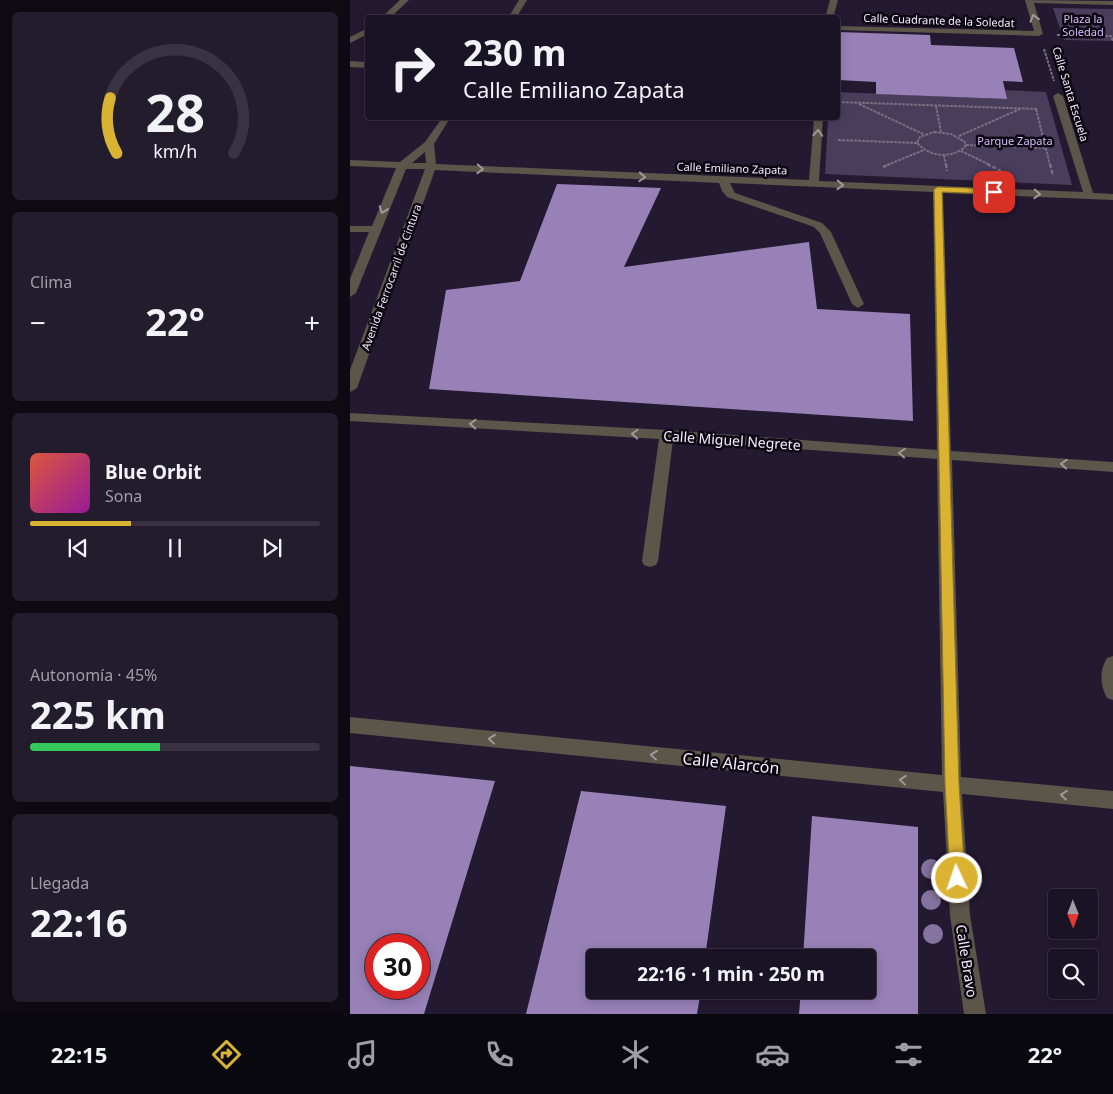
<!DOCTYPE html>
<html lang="es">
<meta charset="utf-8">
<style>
:root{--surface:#1a1325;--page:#231c2d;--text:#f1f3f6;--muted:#9f9ea7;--line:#383242;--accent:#dab333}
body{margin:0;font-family:"Noto Sans",sans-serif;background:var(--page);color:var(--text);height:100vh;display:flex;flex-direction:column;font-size:19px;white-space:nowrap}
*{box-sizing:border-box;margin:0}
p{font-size:16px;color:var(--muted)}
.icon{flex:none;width:28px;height:28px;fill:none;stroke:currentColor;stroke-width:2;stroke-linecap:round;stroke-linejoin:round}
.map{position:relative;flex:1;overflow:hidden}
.panel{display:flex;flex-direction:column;gap:12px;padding:12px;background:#0e0a14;width:350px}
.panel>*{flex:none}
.top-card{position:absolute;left:15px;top:15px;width:475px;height:105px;border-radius:5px;box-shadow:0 2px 12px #0003,0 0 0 1px var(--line);background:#1a1325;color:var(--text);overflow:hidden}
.needle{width:32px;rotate:179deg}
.fabs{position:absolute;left:698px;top:889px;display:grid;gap:10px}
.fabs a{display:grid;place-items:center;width:50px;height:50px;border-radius:5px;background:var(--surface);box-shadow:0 2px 12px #0003,0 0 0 1px var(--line);font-size:25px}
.speed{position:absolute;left:15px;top:934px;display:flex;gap:10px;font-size:25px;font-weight:700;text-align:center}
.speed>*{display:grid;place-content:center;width:65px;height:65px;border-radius:50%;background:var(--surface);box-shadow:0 2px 12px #0003,0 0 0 1px var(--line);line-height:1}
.speed .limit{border:8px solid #d22;background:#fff;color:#111}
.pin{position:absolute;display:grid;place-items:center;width:42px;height:42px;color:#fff;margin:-21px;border-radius:10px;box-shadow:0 2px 8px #0006}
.me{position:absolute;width:55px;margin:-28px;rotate:357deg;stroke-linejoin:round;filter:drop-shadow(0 0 4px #0008)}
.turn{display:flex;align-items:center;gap:18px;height:105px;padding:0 15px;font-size:22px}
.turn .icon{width:65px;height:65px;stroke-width:2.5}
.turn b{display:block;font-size:35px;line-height:42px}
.big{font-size:38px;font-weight:700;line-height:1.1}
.panel .card{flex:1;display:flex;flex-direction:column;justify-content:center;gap:8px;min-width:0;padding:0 18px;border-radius:8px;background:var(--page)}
.panel .dial{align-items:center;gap:0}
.dial svg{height:130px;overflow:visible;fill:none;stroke:var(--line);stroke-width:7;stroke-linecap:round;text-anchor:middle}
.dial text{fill:var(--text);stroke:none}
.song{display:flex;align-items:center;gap:15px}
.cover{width:60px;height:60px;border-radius:8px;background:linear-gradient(135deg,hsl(10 70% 55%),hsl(300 70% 35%))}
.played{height:5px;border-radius:2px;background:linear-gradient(90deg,var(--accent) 35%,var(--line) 35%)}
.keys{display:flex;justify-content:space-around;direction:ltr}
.heat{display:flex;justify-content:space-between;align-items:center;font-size:28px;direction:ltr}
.charge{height:8px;border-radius:4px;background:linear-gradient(90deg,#34c759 45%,var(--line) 0)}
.trip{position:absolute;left:236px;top:949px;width:290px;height:50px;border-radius:5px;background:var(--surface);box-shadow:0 2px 12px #0003,0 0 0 1px var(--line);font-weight:700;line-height:50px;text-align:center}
.tabs{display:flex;height:80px;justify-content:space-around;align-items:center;background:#0a080f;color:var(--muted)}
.tabs .icon{width:35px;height:35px}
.tabs .current{color:var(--accent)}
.tabs b{font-size:22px;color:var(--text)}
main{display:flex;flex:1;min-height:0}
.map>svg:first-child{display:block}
.green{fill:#493d5c}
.building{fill:#9781b7;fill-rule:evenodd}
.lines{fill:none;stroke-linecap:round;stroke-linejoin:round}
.path-far1{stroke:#786f84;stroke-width:2;stroke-dasharray:3 1;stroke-linecap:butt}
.path{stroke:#786f84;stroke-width:2.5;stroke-dasharray:4 2;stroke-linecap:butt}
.minor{fill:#5b5649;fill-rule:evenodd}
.tree{fill:#8573a0}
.oneway{stroke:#9f9a9a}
.route{fill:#dab333;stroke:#8e7421}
.labels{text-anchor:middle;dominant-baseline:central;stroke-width:5;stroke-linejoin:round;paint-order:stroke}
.far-park-label{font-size:11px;fill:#d6bdfb;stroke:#0b0711}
.far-street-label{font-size:11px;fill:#f3ecfd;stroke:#0b0711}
.street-label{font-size:14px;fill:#f3ecfd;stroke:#0b0711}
.near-street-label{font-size:16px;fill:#f3ecfd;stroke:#0b0711}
</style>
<main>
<section class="panel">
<div class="card dial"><svg viewBox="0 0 100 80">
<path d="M14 69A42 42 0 1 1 86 69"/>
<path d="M14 69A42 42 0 0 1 10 35" stroke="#dab333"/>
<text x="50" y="56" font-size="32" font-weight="700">28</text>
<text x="50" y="72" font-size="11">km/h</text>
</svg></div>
<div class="card"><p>Clima</p>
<div class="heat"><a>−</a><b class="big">22°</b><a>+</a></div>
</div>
<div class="card">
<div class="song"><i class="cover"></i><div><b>Blue Orbit</b><p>Sona</p></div></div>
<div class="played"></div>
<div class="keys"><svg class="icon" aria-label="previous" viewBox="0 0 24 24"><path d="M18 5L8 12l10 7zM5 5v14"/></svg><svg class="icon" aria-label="pause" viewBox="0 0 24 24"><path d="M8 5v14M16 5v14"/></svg><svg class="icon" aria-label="next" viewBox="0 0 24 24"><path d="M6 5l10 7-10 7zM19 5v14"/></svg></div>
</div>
<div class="card"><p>Autonomía · 45%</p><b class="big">225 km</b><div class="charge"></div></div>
<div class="card"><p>Llegada</p><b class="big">22:16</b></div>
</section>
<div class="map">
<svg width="763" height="1014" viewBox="0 0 763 1014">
<rect width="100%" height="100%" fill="#231931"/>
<!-- green -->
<path class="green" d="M703,8L763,9V41L714,40Z
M655,90L696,92L722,185L475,174L478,118H488V92L656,99Z"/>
<!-- building -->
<path class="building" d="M488,32L580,35L581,45L664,48L673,82L653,81L657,99L526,94V82L488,80Z
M207,184L311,188L274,267L459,242L467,309L560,314L563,421L79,389L96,290L170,281Z
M0,766L145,781L74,1014H0ZM26,945H69V988H26Z
M231,791L376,806L355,958H245V990H351L347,1014H176Z
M462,816L568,827V1014H449L451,990H518V958H453Z"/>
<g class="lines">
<!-- path-far1 -->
<path class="path-far1" d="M707,35L761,36L763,41
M694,49L704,81
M488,102L687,109
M509,104L573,134
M586,106L591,132
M686,109L700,165
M584,132L601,134L615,142V147C600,159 580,157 567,143L570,137Z
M609,136L670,109
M488,140L567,143
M616,145L696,148
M611,151L640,165
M594,155L596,165
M537,165L574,150"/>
<!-- path -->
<path class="path" d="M596,164L597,171
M637,164L651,171
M700,164L703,176
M533,167L540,164"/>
<!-- minor -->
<path class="minor" d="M50,0H59L40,18H31Z
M169,0H177L166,18H158Z
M480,0H488L483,18H475Z
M675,0L763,1V5L684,3L693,34L689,36L488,30V26L684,31Z
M18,28V34L0,43V37Z
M0,61L18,62V68L0,67Z
M708,93L713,96L743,193L763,194V200L593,193L601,451L763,462V472L602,460L611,777L763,791V809L612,794L620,915L636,1014H614L600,915L593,792L0,733V717L592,775L587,459L323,440L308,561L306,565L300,567L294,565L292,561L309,439L0,421V413L317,430L587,450L583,192L380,183L385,193L472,223L481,232L514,304L508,308L502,304L470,233L464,227L377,197L372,191L369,183L85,170L7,388L0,392V370L75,169H56L6,293L0,297V279L19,232H0V226H22L46,168L0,166V160L50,162L75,142L92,118H100L84,144L86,164L459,180L464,118H473L469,181L733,192L703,96ZM75,152L76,163H62Z
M763,656V700L757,698C750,685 749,671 757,658Z"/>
</g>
<!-- trees -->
<g class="tree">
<circle cx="581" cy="869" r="10"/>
<circle cx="581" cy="900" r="10"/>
<circle cx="583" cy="934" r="10"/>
</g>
<!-- one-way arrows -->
<defs><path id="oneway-chevron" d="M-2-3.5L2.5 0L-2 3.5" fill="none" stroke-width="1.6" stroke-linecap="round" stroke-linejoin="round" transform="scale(1.25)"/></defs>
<g class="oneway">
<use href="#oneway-chevron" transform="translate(684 18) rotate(-107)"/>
<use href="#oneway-chevron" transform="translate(468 133) rotate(-86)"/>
<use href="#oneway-chevron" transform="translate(130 169) rotate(3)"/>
<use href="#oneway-chevron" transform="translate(292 177) rotate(3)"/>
<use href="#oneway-chevron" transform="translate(490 185) rotate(2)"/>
<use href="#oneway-chevron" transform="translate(687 194) rotate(3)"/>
<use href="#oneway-chevron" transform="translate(33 210) rotate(110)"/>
<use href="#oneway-chevron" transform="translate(123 424) rotate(-177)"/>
<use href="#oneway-chevron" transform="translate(285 434) rotate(-177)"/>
<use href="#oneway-chevron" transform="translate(552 453) rotate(-176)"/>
<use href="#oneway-chevron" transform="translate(714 464) rotate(-176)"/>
<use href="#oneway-chevron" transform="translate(142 739) rotate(-174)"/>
<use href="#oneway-chevron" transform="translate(304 755) rotate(-174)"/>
<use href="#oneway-chevron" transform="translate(553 780) rotate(-174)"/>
<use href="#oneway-chevron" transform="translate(714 795) rotate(-174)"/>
</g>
<!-- route -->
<path class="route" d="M588,187L644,189L648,192L644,194L592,192L609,784L615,878L613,883L607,885L602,883L600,878L595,784L584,189Z"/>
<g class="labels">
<!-- far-park labels -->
<g class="far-park-label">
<text x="733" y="18">Plaza la<tspan x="733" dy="13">Soledad</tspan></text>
<text x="665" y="140">Parque Zapata</text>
</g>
<!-- far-street labels -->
<g class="far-street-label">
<text transform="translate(589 20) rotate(2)">Calle Cuadrante de la Soledat</text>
<text transform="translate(721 94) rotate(73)">Calle Santa Escuela</text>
<text transform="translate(382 168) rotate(2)">Calle Emiliano Zapata</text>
<text transform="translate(41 277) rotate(-70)">Avenida Ferrocarril de Cintura</text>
</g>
<!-- street labels -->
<g class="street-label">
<text transform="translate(382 440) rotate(4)">Calle Miguel Negrete</text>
<text transform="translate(617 961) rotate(81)">Calle Bravo</text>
</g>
<!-- near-street labels -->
<g class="near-street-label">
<text transform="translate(381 763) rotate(6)">Calle Alarcón</text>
</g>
</g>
</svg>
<div class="fabs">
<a><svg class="needle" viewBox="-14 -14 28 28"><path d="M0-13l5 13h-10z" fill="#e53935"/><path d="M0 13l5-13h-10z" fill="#9f9ea7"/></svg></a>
<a><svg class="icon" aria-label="search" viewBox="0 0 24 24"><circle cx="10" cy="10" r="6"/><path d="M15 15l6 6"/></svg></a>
</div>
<div class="speed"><div class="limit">30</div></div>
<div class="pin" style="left:644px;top:192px;background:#d93025"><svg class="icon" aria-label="arrive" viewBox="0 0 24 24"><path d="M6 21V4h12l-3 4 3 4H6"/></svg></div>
<svg class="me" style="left:607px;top:878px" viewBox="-20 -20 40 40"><circle r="17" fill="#dab333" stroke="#fff" stroke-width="3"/><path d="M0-11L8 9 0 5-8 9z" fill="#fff"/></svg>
<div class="trip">22:16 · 1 min · 250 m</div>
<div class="top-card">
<div class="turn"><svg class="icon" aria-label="right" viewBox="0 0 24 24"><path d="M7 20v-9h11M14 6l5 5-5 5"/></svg><div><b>230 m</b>Calle Emiliano Zapata</div></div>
</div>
</div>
</main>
<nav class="tabs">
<b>22:15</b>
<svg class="icon current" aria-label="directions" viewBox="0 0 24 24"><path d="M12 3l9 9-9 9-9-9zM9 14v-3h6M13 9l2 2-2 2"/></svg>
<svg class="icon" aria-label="music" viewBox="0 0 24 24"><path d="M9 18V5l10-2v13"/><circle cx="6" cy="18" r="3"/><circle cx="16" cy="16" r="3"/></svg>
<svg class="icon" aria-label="phone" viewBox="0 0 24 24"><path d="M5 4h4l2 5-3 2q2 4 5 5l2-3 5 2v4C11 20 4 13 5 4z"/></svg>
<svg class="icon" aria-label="climate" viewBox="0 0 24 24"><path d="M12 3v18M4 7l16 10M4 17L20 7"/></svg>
<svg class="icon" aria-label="car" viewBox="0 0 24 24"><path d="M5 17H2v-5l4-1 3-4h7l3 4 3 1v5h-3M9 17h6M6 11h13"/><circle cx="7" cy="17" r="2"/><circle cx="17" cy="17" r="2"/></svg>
<svg class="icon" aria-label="filters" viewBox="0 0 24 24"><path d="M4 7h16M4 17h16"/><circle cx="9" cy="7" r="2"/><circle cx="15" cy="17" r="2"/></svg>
<b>22°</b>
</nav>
